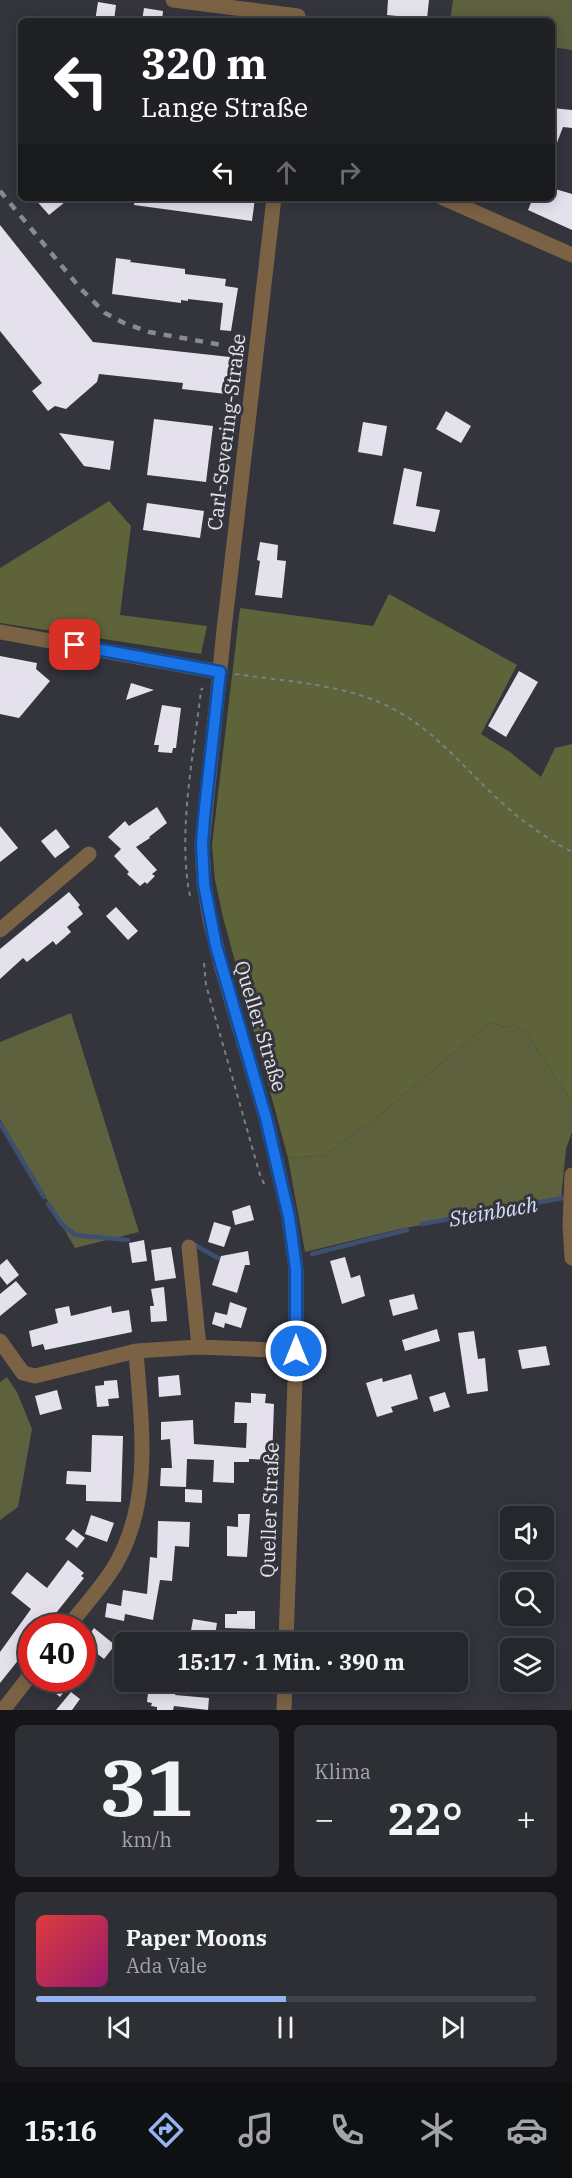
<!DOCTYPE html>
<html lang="de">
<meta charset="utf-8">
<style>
:root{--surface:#26272d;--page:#2e2f35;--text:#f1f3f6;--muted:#a4a5aa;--line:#424449;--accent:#95b2f1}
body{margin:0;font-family:"IBM Plex Serif",serif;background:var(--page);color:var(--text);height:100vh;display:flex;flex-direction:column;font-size:22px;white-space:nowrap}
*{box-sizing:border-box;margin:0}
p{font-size:20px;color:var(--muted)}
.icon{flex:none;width:33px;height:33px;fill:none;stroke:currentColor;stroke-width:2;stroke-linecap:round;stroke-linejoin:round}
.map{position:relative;height:1710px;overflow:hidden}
.drawer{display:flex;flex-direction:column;gap:15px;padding:15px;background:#151519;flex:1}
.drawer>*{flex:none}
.banner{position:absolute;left:18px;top:18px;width:537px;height:183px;border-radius:9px;box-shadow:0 3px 15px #0003,0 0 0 2px var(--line);background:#202124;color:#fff;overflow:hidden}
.fabs{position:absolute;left:500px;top:1506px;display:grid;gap:12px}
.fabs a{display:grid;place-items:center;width:54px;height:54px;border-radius:9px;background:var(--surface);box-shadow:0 3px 15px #0003,0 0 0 2px var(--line);font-size:30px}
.speed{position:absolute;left:18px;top:1614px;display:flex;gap:12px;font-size:30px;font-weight:700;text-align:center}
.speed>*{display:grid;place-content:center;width:78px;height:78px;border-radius:50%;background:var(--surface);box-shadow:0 3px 15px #0003,0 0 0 2px var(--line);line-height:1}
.speed .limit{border:9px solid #d22;background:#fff;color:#111}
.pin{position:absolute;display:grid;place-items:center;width:51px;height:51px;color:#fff;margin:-26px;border-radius:12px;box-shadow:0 3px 9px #0006}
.me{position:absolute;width:66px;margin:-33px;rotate:0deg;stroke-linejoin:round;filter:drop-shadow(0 0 4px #0008)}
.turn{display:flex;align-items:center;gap:21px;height:126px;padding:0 24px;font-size:27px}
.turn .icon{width:78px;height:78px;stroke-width:2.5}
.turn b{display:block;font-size:42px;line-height:51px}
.lanes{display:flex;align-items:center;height:57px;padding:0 24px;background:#0003;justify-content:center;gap:30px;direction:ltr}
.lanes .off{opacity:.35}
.big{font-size:45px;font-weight:700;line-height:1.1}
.drawer .card{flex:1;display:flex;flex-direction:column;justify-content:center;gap:9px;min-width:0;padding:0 21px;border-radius:9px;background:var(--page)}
.drawer .dial{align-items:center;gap:0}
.dial b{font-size:78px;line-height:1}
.song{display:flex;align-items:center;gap:18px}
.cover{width:72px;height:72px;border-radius:9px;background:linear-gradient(135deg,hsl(0 70% 55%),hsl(320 70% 35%))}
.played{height:6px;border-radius:3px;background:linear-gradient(90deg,var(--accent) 50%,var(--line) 50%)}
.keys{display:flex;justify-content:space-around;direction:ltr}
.heat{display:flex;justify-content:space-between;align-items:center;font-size:33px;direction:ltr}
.drawer .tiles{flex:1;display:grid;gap:15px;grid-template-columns:1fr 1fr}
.card:last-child{grid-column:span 2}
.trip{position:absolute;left:114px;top:1632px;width:354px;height:60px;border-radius:9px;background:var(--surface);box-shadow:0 3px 15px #0003,0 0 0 2px var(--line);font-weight:700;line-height:60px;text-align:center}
.tabs{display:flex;height:96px;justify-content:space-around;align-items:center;background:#0f1012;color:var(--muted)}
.tabs .icon{width:42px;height:42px}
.tabs .on{color:var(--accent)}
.tabs b{font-size:27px;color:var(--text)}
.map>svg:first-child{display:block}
.green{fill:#5d613e}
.forest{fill:#5f633a}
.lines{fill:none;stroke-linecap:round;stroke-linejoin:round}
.stream{stroke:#3e4f71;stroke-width:4.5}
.building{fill:#e4e1ec}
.path{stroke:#7e7e86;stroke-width:2;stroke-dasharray:4.5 4.5;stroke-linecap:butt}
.minor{stroke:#7c6244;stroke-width:15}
.rail{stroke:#898a91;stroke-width:4.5;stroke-dasharray:8 8;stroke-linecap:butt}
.route-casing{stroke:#114b97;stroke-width:15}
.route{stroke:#1a73e8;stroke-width:10}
.labels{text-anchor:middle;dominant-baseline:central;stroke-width:6;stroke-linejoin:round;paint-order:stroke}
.street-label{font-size:20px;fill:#e4e4ea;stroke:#33343c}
.water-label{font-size:21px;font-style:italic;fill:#d4e0f9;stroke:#33343c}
</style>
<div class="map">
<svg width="572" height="1710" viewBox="0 0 572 1710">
<rect width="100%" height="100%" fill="#33343c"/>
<!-- green -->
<path class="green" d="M453,0H572V50L552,47V21H450Z
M71,1013L139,1232L75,1248L0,1119V1042Z
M490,1022L505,1027L515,1025L526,1032L572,1102V1132L566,1149L561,1199L400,1229L305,1252L288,1158L325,1155L377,1117Z
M7,1377L17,1392L32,1429L18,1507L0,1520V1382Z"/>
<!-- forest -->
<path class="forest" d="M109,501L131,526L120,615L207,626L201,654L0,623V568Z
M389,594L517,665L481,734L510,752L541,777L555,748L572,744V1102L526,1032L515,1025L505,1027L490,1022L377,1117L325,1155L288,1158L223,917L215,880L212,845L240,608L373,626Z"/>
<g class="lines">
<!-- stream -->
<path class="stream" d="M0,1123L44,1197
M48,1204L62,1224L75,1235L128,1240
M422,1224L563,1198
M195,1245L218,1258
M312,1254L407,1230"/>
</g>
<!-- building -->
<path class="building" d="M388,0H429L427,19L387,15Z
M98,2L116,5L114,21H95Z
M144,8L163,11L162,21H142Z
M552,108L572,110V128L563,127L553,153Z
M552,188L572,194V230L528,210L533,198H552Z
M34,198H70L49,215Z
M135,198H255L252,221L134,205Z
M0,225L93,342L230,357L226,394L182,389L183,383L99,374L97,382L66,409L55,406L48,411L32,391L42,383L0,331Z
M116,258L131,260L130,262L185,269V274L226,279L225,286L238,288L231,331L220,330L223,303L188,299V301L181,300V303L112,294Z
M446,411L471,426L461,443L436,429Z
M154,419L213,426L206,482L147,475Z
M363,422L387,426L382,456L358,452Z
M59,433L114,441L110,470L84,466Z
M404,468L422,472L416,506L440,510L435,532L393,524Z
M147,503L204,511L200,538L143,530Z
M260,542L278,545L277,560L286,561L282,598L255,595L260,561L257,560Z
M0,656L37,663L36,669L50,681L19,718L0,714Z
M519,671L538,682L506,737L488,726Z
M131,683L154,690L126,700Z
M162,705L181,708L176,748H173L172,753L158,752L159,745H154Z
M157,807L167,823L149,837L150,838L136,847L157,870L152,874L155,876L147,884L145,882L140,886L127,874L129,872L114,856L121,849L108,837L125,821L129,826Z
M0,826L18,848L0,862Z
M56,829L70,847L55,858L41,841Z
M69,892L80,905L78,907L83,914L67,927L71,932L56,945L53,941L27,962L23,958L0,979V949Z
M116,907L138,931L128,940L106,916Z
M250,1205L254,1220L235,1225L232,1211Z
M214,1222L231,1227L224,1247L208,1242Z
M144,1240L147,1261L132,1263L129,1243Z
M171,1247L176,1278L155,1281L151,1250Z
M248,1251L250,1265H245L237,1293L212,1285L221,1256Z
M345,1257L351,1278L360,1275L365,1296L342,1304L330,1261Z
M7,1259L19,1275L7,1285L0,1276V1265Z
M16,1281L27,1294L0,1316V1294Z
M164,1287L167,1321L151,1322L150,1306H154L151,1289Z
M414,1294L418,1309L393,1316L389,1300Z
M230,1302L247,1308L241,1328L225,1323L224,1328L212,1324L215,1312L227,1315Z
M69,1306L71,1316L111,1306L112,1313L129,1310L132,1332L45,1350L43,1344L32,1347L29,1331L58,1323L55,1309Z
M437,1329L440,1341L405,1351L402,1340Z
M474,1331L478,1359L485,1358L488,1391L467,1394L458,1333Z
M546,1346L550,1365L522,1369L518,1350Z
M411,1374L418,1399L391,1407L393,1412L377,1417L366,1383L382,1378L383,1382Z
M179,1375L181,1395L159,1397L158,1377Z
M117,1380L119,1398L108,1399L109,1406L97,1407L95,1386L104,1385V1381Z
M57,1390L62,1409L40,1415L35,1396Z
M445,1392L450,1407L434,1412L429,1397Z
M251,1393L266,1394L265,1403L274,1404L272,1460L249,1459V1462H234V1483L213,1482L214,1460L187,1459L186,1487L160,1486L161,1468H172L170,1439L161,1440V1422L193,1420L194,1444L246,1448L247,1423H234L235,1402L251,1403Z
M92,1435L123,1436L121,1502L86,1501V1485L66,1484L67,1471L91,1472Z
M185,1489L202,1490V1503L185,1502Z
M238,1514H250L247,1557L227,1556V1526L238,1527Z
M91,1515L114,1523L107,1542L85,1534Z
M158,1521L190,1522L189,1547L175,1546L172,1581L160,1580L153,1620L125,1614L124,1621L105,1617L107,1603L121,1606L123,1590L147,1594L150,1557L157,1558Z
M73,1529L85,1538L77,1548L65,1539Z
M68,1560L84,1573L81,1576L84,1578L44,1628H32V1643L0,1683V1652L31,1609L11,1593L27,1572L47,1588Z
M237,1611H255V1629L225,1628V1614H237Z
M193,1619L217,1623L214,1642H189Z
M94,1628L115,1645L104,1659L83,1643Z
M40,1678H74L60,1697L39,1680Z
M154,1685L177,1689L175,1695L209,1698L208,1710L174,1706L173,1710H157V1707L151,1706L152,1703L147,1702L148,1693H153Z
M71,1692L80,1699L72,1710H56Z"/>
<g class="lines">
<!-- path -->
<path class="path" d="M235,674C289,682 351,684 399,712C439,735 467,771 501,802C523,822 546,838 572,852
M190,896C177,833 194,754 201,690L203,688
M204,963L206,985L260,1175L266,1188"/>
<!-- minor -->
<path class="minor" d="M173,0L298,16
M274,198L224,630L202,845L204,884L210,920L221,965L266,1118L289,1217L296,1269V1351L286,1642
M443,198L572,255
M0,632L220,672
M0,930L89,854
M572,1175L570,1225L572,1258
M189,1247L199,1347
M0,1341L23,1373L35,1376L136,1351L199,1347L296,1351
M67,1628C83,1607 105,1584 117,1562C153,1497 141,1422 136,1351
M3,1710L32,1673
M284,1710L285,1682"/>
<!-- rail -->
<path class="rail" d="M0,191L80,288L105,313L124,323L149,332L222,345"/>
</g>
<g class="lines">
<!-- route casing -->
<g class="route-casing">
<path id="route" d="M75,645L220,672L204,818L202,844L204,884L216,946L266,1118L289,1217L296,1269V1351"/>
</g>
<!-- route -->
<use href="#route" class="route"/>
</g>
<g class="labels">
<!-- street labels -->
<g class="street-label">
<text transform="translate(226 432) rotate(-83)">Carl-Severing-Straße</text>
<text transform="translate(261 1026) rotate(73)">Queller Straße</text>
<text transform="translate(269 1510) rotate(-88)">Queller Straße</text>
</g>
<!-- water labels -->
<g class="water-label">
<text transform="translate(493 1211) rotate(-10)">Steinbach</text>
</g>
</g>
</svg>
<div class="fabs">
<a><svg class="icon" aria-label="sound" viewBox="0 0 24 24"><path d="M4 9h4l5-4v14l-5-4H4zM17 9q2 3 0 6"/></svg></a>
<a><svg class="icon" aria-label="search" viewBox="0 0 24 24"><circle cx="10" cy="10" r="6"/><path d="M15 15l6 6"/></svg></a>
<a><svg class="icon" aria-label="layers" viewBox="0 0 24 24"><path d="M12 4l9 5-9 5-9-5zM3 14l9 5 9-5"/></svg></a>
</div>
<div class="speed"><div class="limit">40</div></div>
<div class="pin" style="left:75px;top:645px;background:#d93025"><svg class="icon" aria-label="arrive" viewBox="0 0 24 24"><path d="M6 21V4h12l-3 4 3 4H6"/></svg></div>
<svg class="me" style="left:296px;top:1351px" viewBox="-20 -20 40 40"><circle r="17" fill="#1a73e8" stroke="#fff" stroke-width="3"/><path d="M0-11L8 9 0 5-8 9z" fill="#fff"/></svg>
<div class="trip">15:17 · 1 Min. · 390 m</div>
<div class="banner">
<div class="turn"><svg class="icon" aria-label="left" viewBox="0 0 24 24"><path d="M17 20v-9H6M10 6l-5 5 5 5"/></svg><div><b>320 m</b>Lange Straße</div></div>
<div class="lanes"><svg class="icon" aria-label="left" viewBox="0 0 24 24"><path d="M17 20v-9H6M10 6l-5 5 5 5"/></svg><svg class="icon off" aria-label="ahead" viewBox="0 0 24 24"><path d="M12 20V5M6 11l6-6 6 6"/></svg><svg class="icon off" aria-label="right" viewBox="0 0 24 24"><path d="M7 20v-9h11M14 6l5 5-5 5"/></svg></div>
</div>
</div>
<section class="drawer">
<div class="tiles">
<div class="card dial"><b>31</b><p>km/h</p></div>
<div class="card"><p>Klima</p>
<div class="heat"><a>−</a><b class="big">22°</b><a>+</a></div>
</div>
<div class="card">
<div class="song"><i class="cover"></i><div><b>Paper Moons</b><p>Ada Vale</p></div></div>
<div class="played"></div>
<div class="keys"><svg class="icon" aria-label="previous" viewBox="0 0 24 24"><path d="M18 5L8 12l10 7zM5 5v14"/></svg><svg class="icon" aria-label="pause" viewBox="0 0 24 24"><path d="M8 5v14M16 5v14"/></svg><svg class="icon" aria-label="next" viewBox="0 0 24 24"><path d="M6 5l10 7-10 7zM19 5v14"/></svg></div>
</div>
</div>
</section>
<nav class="tabs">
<b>15:16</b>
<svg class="icon on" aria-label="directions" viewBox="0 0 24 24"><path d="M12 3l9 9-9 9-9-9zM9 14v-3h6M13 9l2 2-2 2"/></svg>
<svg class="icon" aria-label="music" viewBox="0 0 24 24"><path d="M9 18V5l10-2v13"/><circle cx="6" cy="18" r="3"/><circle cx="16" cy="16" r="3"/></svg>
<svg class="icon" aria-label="phone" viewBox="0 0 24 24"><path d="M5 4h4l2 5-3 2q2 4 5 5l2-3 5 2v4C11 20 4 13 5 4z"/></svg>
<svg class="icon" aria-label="climate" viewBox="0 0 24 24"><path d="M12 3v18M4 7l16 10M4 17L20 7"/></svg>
<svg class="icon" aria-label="car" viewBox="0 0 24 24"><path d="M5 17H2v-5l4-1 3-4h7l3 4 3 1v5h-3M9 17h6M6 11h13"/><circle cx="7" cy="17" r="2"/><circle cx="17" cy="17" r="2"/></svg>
</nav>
